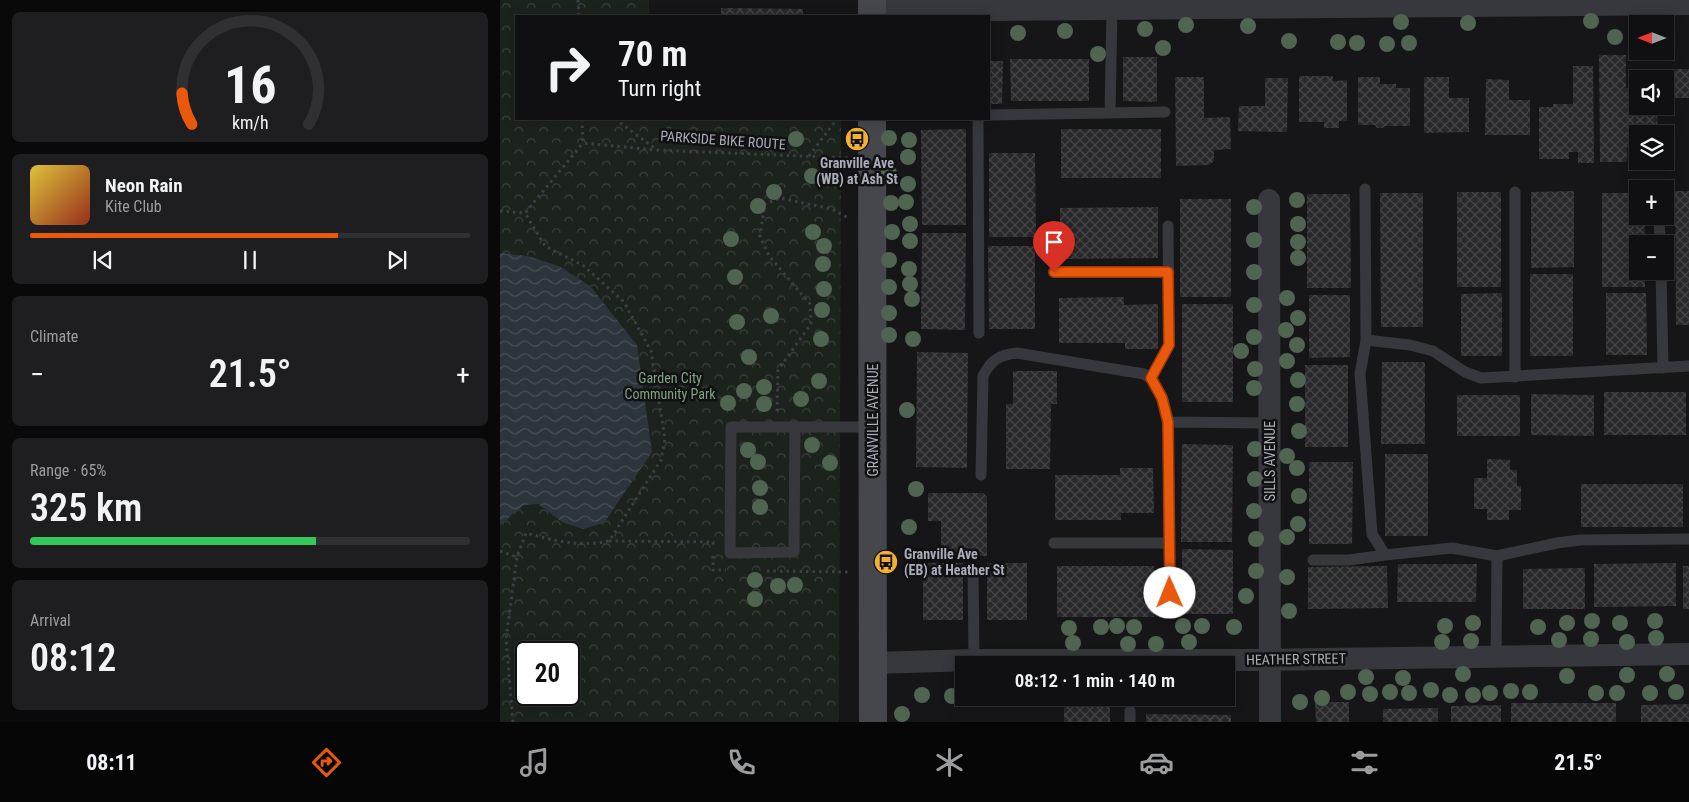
<!DOCTYPE html>
<meta charset="utf-8">
<style>
:root{--surface:#101012;--page:#1e1e20;--text:#f1f3f6;--muted:#9c9d9f;--line:#303032;--accent:#ea580c}
body{margin:0;font-family:"Roboto Condensed",sans-serif;background:var(--page);color:var(--text);height:100vh;display:flex;flex-direction:column;font-size:19px;white-space:nowrap}
*{box-sizing:border-box;margin:0}
p{font-size:16px;color:var(--muted)}
.icon{flex:none;width:28px;height:28px;fill:none;stroke:currentColor;stroke-width:2;stroke-linecap:round;stroke-linejoin:round}
.map{position:relative;flex:1;overflow:hidden}
.side{display:flex;flex-direction:column;gap:12px;padding:12px;background:#09090a;width:500px}
.side>*{flex:none}
.guide{position:absolute;left:15px;top:15px;width:475px;height:105px;border-radius:0px;box-shadow:0 2px 12px #0003,0 0 0 1px var(--line);background:#101012;color:var(--text);overflow:hidden}
.needle{width:32px;rotate:270deg}
.fabs{position:absolute;left:1129px;top:15px;display:grid;gap:10px}
.fabs a{display:grid;place-items:center;width:45px;height:45px;border-radius:0px;background:var(--surface);box-shadow:0 2px 12px #0003,0 0 0 1px var(--line);font-size:25px}
.speed{position:absolute;left:15px;top:641px;display:flex;gap:10px;font-size:25px;font-weight:700;text-align:center}
.speed>*{display:grid;place-content:center;width:65px;height:65px;border-radius:50%;background:var(--surface);box-shadow:0 2px 12px #0003,0 0 0 1px var(--line);line-height:1}
.speed .limit{border:2px solid #111;border-radius:8px;background:#fff;color:#111}
.pin{position:absolute;display:grid;place-items:center;width:42px;height:42px;color:#fff;margin:-51px -21px;border-radius:50% 50% 50% 0;rotate:-45deg;box-shadow:0 0 5px #0007}
.pin .icon{rotate:45deg}
.me{position:absolute;width:55px;margin:-28px;rotate:359deg;stroke-linejoin:round;filter:drop-shadow(0 0 4px #0008)}
.turn{display:flex;align-items:center;gap:18px;height:105px;padding:0 20px;font-size:22px}
.turn .icon{width:65px;height:65px;stroke-width:2.5}
.turn b{display:block;font-size:35px;line-height:42px}
.big{font-size:38px;font-weight:600;line-height:1.1}
.side .card{flex:1;display:flex;flex-direction:column;justify-content:center;gap:8px;min-width:0;padding:0 18px;border-radius:8px;background:var(--page)}
.side .dial{align-items:center;gap:0}
.dial svg{height:130px;overflow:visible;fill:none;stroke:var(--line);stroke-width:7;stroke-linecap:round;text-anchor:middle}
.dial text{fill:var(--text);stroke:none}
.song{display:flex;align-items:center;gap:15px}
.cover{width:60px;height:60px;border-radius:8px;background:linear-gradient(135deg,hsl(50 70% 55%),hsl(10 70% 35%))}
.played{height:5px;border-radius:2px;background:linear-gradient(90deg,var(--accent) 70%,var(--line) 70%)}
.keys{display:flex;justify-content:space-around;direction:ltr}
.heat{display:flex;justify-content:space-between;align-items:center;font-size:28px;direction:ltr}
.charge{height:8px;border-radius:4px;background:linear-gradient(90deg,#34c759 65%,var(--line) 0)}
.trip{position:absolute;left:455px;top:656px;width:280px;height:50px;border-radius:0px;background:var(--surface);box-shadow:0 2px 12px #0003,0 0 0 1px var(--line);font-weight:600;line-height:50px;text-align:center}
.tab-bar{display:flex;height:80px;justify-content:space-around;align-items:center;background:#060607;color:var(--muted)}
.tab-bar .icon{width:35px;height:35px}
.tab-bar .active{color:var(--accent)}
.tab-bar b{font-size:22px;color:var(--text)}
main{display:flex;flex:1;min-height:0}
.map>svg:first-child{display:block}
.park{fill:url(#park-crowns);fill-rule:evenodd}
.water{fill:url(#water-waves)}
.building{fill:url(#building-cross-hatch)}
.lines{fill:none;stroke-linecap:round;stroke-linejoin:round}
.path{stroke:#3d3f44;stroke-width:3;stroke-dasharray:2.5 4;stroke-linecap:butt}
.lane{stroke:#37383d;stroke-width:11}
.street{stroke:#37383d;stroke-width:22}
.secondary{stroke:#45474d;stroke-width:28}
.tree{fill:#506452}
.route-casing{stroke:#983908;stroke-width:12}
.route{stroke:#ea580c;stroke-width:9}
.labels{text-anchor:middle;dominant-baseline:central;stroke-width:5;stroke-linejoin:round;paint-order:stroke}
.street-label{font-size:14px;fill:#a8adb8;stroke:#111113}
.poi-label{font-size:14px;font-weight:bold;fill:#a8adb8;stroke:#111113}
.park-label{font-size:14px;fill:#7fa381;stroke:#111113}
</style>
<main>
<section class="side">
<div class="card dial"><svg viewBox="0 0 100 80">
<path d="M14 69A42 42 0 1 1 86 69"/>
<path d="M14 69A42 42 0 0 1 8 50" stroke="#ea580c"/>
<text x="50" y="56" font-size="32" font-weight="700">16</text>
<text x="50" y="72" font-size="11">km/h</text>
</svg></div>
<div class="card">
<div class="song"><i class="cover"></i><div><b>Neon Rain</b><p>Kite Club</p></div></div>
<div class="played"></div>
<div class="keys"><svg class="icon" aria-label="previous" viewBox="0 0 24 24"><path d="M18 5L8 12l10 7zM5 5v14"/></svg><svg class="icon" aria-label="pause" viewBox="0 0 24 24"><path d="M8 5v14M16 5v14"/></svg><svg class="icon" aria-label="next" viewBox="0 0 24 24"><path d="M6 5l10 7-10 7zM19 5v14"/></svg></div>
</div>
<div class="card"><p>Climate</p>
<div class="heat"><a>−</a><b class="big">21.5°</b><a>+</a></div>
</div>
<div class="card"><p>Range · 65%</p><b class="big">325 km</b><div class="charge"></div></div>
<div class="card"><p>Arrival</p><b class="big">08:12</b></div>
</section>
<div class="map">
<svg width="1189" height="722" viewBox="0 0 1189 722">
<defs>
<pattern id="park-crowns" width="20" height="18" patternUnits="userSpaceOnUse" patternTransform="scale(1.25)"><rect width="20" height="18" fill="#1c231d"/><path d="M2 6a3 3 0 1 1 6 0M12 15a3 3 0 1 1 6 0" fill="none" stroke="#3a403c"/></pattern>
<pattern id="water-waves" width="16" height="10" patternUnits="userSpaceOnUse" patternTransform="scale(1.25)"><rect width="16" height="10" fill="#2c353c"/><path d="M0 5q4-4 8 0t8 0" fill="none" stroke="#485056"/></pattern>
<pattern id="building-cross-hatch" width="8" height="8" patternUnits="userSpaceOnUse" patternTransform="scale(1.25)"><rect width="8" height="8" fill="#29292c"/><path d="M0 0l8 8M0 8l8-8" fill="none" stroke="#454548"/></pattern>
</defs>
<rect width="100%" height="100%" fill="#161618"/>
<!-- park -->
<path class="park" d="M0,0H149V16H16V119H341L339,722H0ZM26,652H69V695H26Z"/>
<!-- water -->
<path class="water" d="M0,253L27,256L59,266L90,286L137,345L152,452L104,523L83,529L62,522L38,504L24,505L0,525Z"/>
<!-- building -->
<path class="building" d="M221,8L303,9V16H221Z
M1099,55H1126V88H1138V106H1157L1158,134H1138V147H1127V162H1100Z
M623,57H657V102L623,101Z
M510,59H589V101H511Z
M489,61H503L502,104H489Z
M1073,66H1093L1094,163H1078V152H1069V159H1039V107H1053V104H1073Z
M1168,69H1189V98H1168Z
M799,76H833V81L847,80V121H839V128H824V122H799Z
M675,77H704V118L730,117L731,149L714,150V161L709,165L676,166Z
M858,77H880V84H896V88H910V126H885L883,128H877L875,125H858Z
M924,77H949V98H969V132L924,133Z
M765,78H788L787,132L738,131L739,106H765Z
M986,79L1009,80V100H1030V135H985Z
M466,129V225H422L421,130Z
M561,129H661V178H561Z
M489,153H535L536,237H489Z
M1074,191V267L1031,268V192Z
M1175,191H1189V325H1176Z
M957,192H1001V287H957Z
M880,193H923V327H881Z
M1102,193H1138V216H1145V244H1138V271H1145V287H1102Z
M807,194H850L851,288H807Z
M680,199H731V297H680Z
M658,207V258L560,259V208Z
M422,233H466L465,330L421,329Z
M488,246H535V329H489Z
M1030,274H1073V356H1030Z
M1002,293V356H961V294Z
M1106,293H1146L1147,355H1106Z
M809,295H850V357L809,358Z
M624,297V305L658,304V349H625V343H559V298Z
M682,304H733V402H682Z
M417,352L468,353L467,468L416,467Z
M882,362H925V444H881Z
M805,365H848V447H805Z
M513,371H557V404H551L550,469H506V404H513Z
M1104,392H1186V435H1104Z
M1031,394L1094,395V436L1031,435Z
M957,395H1020V436H957Z
M682,444L733,445L732,542H681Z
M885,454H928V536H885Z
M987,459L1010,460V470H1017V486H1021V510H1009V520H987V509H974V478H987Z
M809,462H853L852,544H809Z
M620,468H653L654,513H621V520H555V475H620Z
M1081,484H1183V527H1081Z
M428,493H483L487,497V556H441V521H428Z
M682,549L733,550V614H682Z
M423,563H463V620H423Z
M487,563H527V620H487Z
M1176,563V606L1094,607V564Z
M898,564H977L976,602H897Z
M557,566H654V617H557Z
M887,566L888,608L808,609V567Z
M1183,566H1189V609H1183Z
M1085,568V609H1023V569Z
M815,702H849V722H816Z
M564,703H610V722H564Z
M1011,703H1116V722H1011Z
M1189,704V722H1141V705Z
M1001,705V722H951V706Z
M938,708V722H883V709Z
M646,714L731,715V722H646Z"/>
<g class="lines">
<!-- path -->
<path class="path" d="M78,0L79,16
M82,119L83,143L156,150
M115,119L157,150L349,158
M309,156L337,119
M0,211L25,213L83,143
M277,411L278,370L311,324L310,304L269,256L260,236L265,204L280,198L332,209L348,218
M109,541L213,542V545
M0,551L17,557
M213,556V570H226
M267,571L348,572
M13,722L6,639L17,557L26,533C55,541 79,547 109,541L161,460L165,439L151,351L124,302L84,266L45,246L25,213"/>
<!-- lane -->
<path class="lane" d="M610,113L612,9
M489,115L665,112
M478,119L479,333
M865,189L866,340
M1015,192V377
M1159,216L1160,244
M1161,271L1163,368
M554,272H669
M651,378L669,345L668,226
M295,427L294,552L230,553L231,427H373
M481,475L483,376C491,360 499,355 517,353L644,374C660,383 664,405 668,422
M554,543H669
M997,556L952,548L885,555L872,534L860,374L866,340L910,345L933,351L965,372L981,378L1189,366
M813,560H849L885,555
M473,569L474,660
M670,610L668,422L770,423
M996,657L997,556L1057,543L1080,540L1189,539
M630,722V711"/>
<!-- street -->
<path class="street" d="M372,11L1189,4
M769,200L770,722
M373,663L474,660H747L1189,654"/>
<!-- secondary -->
<path class="secondary" d="M372,16V0
M372,119L373,722"/>
</g>
<!-- trees -->
<g class="tree">
<circle cx="1091" cy="21" r="8"/>
<circle cx="901" cy="22" r="8"/>
<circle cx="968" cy="23" r="8"/>
<circle cx="686" cy="25" r="8"/>
<circle cx="748" cy="26" r="8"/>
<circle cx="645" cy="29" r="8"/>
<circle cx="565" cy="31" r="8"/>
<circle cx="518" cy="33" r="8"/>
<circle cx="1115" cy="37" r="8"/>
<circle cx="789" cy="41" r="8"/>
<circle cx="838" cy="42" r="8"/>
<circle cx="857" cy="43" r="8"/>
<circle cx="909" cy="43" r="8"/>
<circle cx="887" cy="44" r="8"/>
<circle cx="663" cy="48" r="8"/>
<circle cx="598" cy="54" r="8"/>
<circle cx="389" cy="138" r="8"/>
<circle cx="296" cy="139" r="8"/>
<circle cx="409" cy="140" r="8"/>
<circle cx="408" cy="157" r="8"/>
<circle cx="389" cy="173" r="8"/>
<circle cx="312" cy="176" r="8"/>
<circle cx="408" cy="184" r="8"/>
<circle cx="274" cy="192" r="8"/>
<circle cx="797" cy="200" r="8"/>
<circle cx="406" cy="202" r="8"/>
<circle cx="391" cy="203" r="8"/>
<circle cx="258" cy="206" r="8"/>
<circle cx="754" cy="207" r="8"/>
<circle cx="410" cy="224" r="8"/>
<circle cx="798" cy="224" r="8"/>
<circle cx="313" cy="232" r="8"/>
<circle cx="392" cy="232" r="8"/>
<circle cx="231" cy="239" r="8"/>
<circle cx="754" cy="240" r="8"/>
<circle cx="410" cy="241" r="8"/>
<circle cx="798" cy="242" r="8"/>
<circle cx="324" cy="246" r="8"/>
<circle cx="798" cy="258" r="8"/>
<circle cx="389" cy="260" r="8"/>
<circle cx="323" cy="264" r="8"/>
<circle cx="409" cy="269" r="8"/>
<circle cx="754" cy="272" r="8"/>
<circle cx="235" cy="277" r="8"/>
<circle cx="410" cy="284" r="8"/>
<circle cx="389" cy="287" r="8"/>
<circle cx="324" cy="289" r="8"/>
<circle cx="787" cy="298" r="8"/>
<circle cx="412" cy="299" r="8"/>
<circle cx="754" cy="305" r="8"/>
<circle cx="322" cy="310" r="8"/>
<circle cx="389" cy="313" r="8"/>
<circle cx="271" cy="316" r="8"/>
<circle cx="798" cy="318" r="8"/>
<circle cx="237" cy="322" r="8"/>
<circle cx="786" cy="330" r="8"/>
<circle cx="389" cy="335" r="8"/>
<circle cx="754" cy="337" r="8"/>
<circle cx="321" cy="339" r="8"/>
<circle cx="413" cy="339" r="8"/>
<circle cx="797" cy="345" r="8"/>
<circle cx="741" cy="351" r="8"/>
<circle cx="249" cy="357" r="8"/>
<circle cx="787" cy="361" r="8"/>
<circle cx="755" cy="369" r="8"/>
<circle cx="798" cy="380" r="8"/>
<circle cx="319" cy="381" r="8"/>
<circle cx="264" cy="387" r="8"/>
<circle cx="754" cy="388" r="8"/>
<circle cx="244" cy="391" r="8"/>
<circle cx="301" cy="399" r="8"/>
<circle cx="228" cy="403" r="8"/>
<circle cx="264" cy="404" r="8"/>
<circle cx="797" cy="404" r="8"/>
<circle cx="407" cy="410" r="8"/>
<circle cx="799" cy="431" r="8"/>
<circle cx="312" cy="445" r="8"/>
<circle cx="755" cy="449" r="8"/>
<circle cx="248" cy="450" r="8"/>
<circle cx="787" cy="456" r="8"/>
<circle cx="258" cy="462" r="8"/>
<circle cx="330" cy="463" r="8"/>
<circle cx="797" cy="468" r="8"/>
<circle cx="755" cy="479" r="8"/>
<circle cx="260" cy="488" r="8"/>
<circle cx="416" cy="489" r="8"/>
<circle cx="799" cy="496" r="8"/>
<circle cx="260" cy="507" r="8"/>
<circle cx="754" cy="511" r="8"/>
<circle cx="798" cy="524" r="8"/>
<circle cx="409" cy="527" r="8"/>
<circle cx="787" cy="537" r="8"/>
<circle cx="756" cy="539" r="8"/>
<circle cx="756" cy="571" r="8"/>
<circle cx="787" cy="577" r="8"/>
<circle cx="255" cy="580" r="8"/>
<circle cx="295" cy="585" r="8"/>
<circle cx="278" cy="586" r="8"/>
<circle cx="746" cy="596" r="8"/>
<circle cx="255" cy="599" r="8"/>
<circle cx="789" cy="611" r="8"/>
<circle cx="1092" cy="621" r="8"/>
<circle cx="1155" cy="621" r="8"/>
<circle cx="973" cy="623" r="8"/>
<circle cx="1067" cy="623" r="8"/>
<circle cx="1120" cy="623" r="8"/>
<circle cx="617" cy="626" r="8"/>
<circle cx="683" cy="626" r="8"/>
<circle cx="702" cy="626" r="8"/>
<circle cx="945" cy="626" r="8"/>
<circle cx="601" cy="627" r="8"/>
<circle cx="634" cy="627" r="8"/>
<circle cx="734" cy="627" r="8"/>
<circle cx="1038" cy="627" r="8"/>
<circle cx="569" cy="628" r="8"/>
<circle cx="1156" cy="638" r="8"/>
<circle cx="1091" cy="639" r="8"/>
<circle cx="1059" cy="640" r="8"/>
<circle cx="971" cy="641" r="8"/>
<circle cx="689" cy="642" r="8"/>
<circle cx="942" cy="642" r="8"/>
<circle cx="1127" cy="642" r="8"/>
<circle cx="573" cy="643" r="8"/>
<circle cx="628" cy="644" r="8"/>
<circle cx="656" cy="644" r="8"/>
<circle cx="963" cy="674" r="8"/>
<circle cx="1167" cy="674" r="8"/>
<circle cx="1127" cy="675" r="8"/>
<circle cx="1067" cy="676" r="8"/>
<circle cx="866" cy="677" r="8"/>
<circle cx="903" cy="678" r="8"/>
<circle cx="931" cy="690" r="8"/>
<circle cx="1011" cy="691" r="8"/>
<circle cx="848" cy="692" r="8"/>
<circle cx="890" cy="692" r="8"/>
<circle cx="1030" cy="692" r="8"/>
<circle cx="1176" cy="692" r="8"/>
<circle cx="909" cy="693" r="8"/>
<circle cx="990" cy="693" r="8"/>
<circle cx="1096" cy="693" r="8"/>
<circle cx="1117" cy="693" r="8"/>
<circle cx="1150" cy="693" r="8"/>
<circle cx="870" cy="694" r="8"/>
<circle cx="422" cy="695" r="8"/>
<circle cx="950" cy="695" r="8"/>
<circle cx="973" cy="695" r="8"/>
<circle cx="452" cy="696" r="8"/>
<circle cx="822" cy="698" r="8"/>
<circle cx="800" cy="702" r="8"/>
<circle cx="402" cy="714" r="8"/>
</g>
<g class="lines">
<!-- route casing -->
<g class="route-casing">
<path id="route" d="M554,272H668L669,345L651,378L662,398L668,422L670,593"/>
</g>
<!-- route -->
<use href="#route" class="route"/>
</g>
<!-- icons -->
<defs>
<g id="bus-disc" transform="scale(1.25)"><circle r="9.5" fill="#f2b134" stroke="#111113"/><path d="M-5-6H5V4H4V6H2V4H-2V6H-4V4H-5ZM-3.5-4V0h7V-4ZM-3.5 1.2v1.5H-2V1.2ZM2 1.2v1.5H3.5V1.2Z" fill="#111"/></g>
</defs>
<g fill-rule="evenodd">
<use href="#bus-disc" x="357" y="139"/>
<use href="#bus-disc" x="386" y="562"/>
</g>
<g class="labels">
<!-- street labels -->
<g class="street-label">
<text transform="translate(223 140) rotate(4)">PARKSIDE BIKE ROUTE</text>
<text transform="translate(373 420) rotate(-90)">GRANVILLE AVENUE</text>
<text transform="translate(770 461) rotate(-90)">SILLS AVENUE</text>
<text transform="translate(796 659) rotate(-1)">HEATHER STREET</text>
</g>
<!-- poi labels -->
<g class="poi-label">
<text x="357" y="163">Granville Ave<tspan x="357" dy="16">(WB) at Ash St</tspan></text>
<text x="404" y="554" text-anchor="start">Granville Ave<tspan x="404" dy="16">(EB) at Heather St</tspan></text>
</g>
<!-- park labels -->
<g class="park-label">
<text x="170" y="378">Garden City<tspan x="170" dy="16">Community Park</tspan></text>
</g>
</g>
</svg>
<div class="fabs">
<a><svg class="needle" viewBox="-14 -14 28 28"><path d="M0-13l5 13h-10z" fill="#e53935"/><path d="M0 13l5-13h-10z" fill="#9c9d9f"/></svg></a>
<a><svg class="icon" aria-label="sound" viewBox="0 0 24 24"><path d="M4 9h4l5-4v14l-5-4H4zM17 9q2 3 0 6"/></svg></a>
<a><svg class="icon" aria-label="layers" viewBox="0 0 24 24"><path d="M12 4l9 5-9 5-9-5zM3 14l9 5 9-5"/></svg></a>
<a>+</a>
<a>−</a>
</div>
<div class="speed"><div class="limit">20</div></div>
<div class="pin" style="left:554px;top:272px;background:#d93025"><svg class="icon" aria-label="arrive" viewBox="0 0 24 24"><path d="M6 21V4h12l-3 4 3 4H6"/></svg></div>
<svg class="me" style="left:670px;top:593px" viewBox="-20 -20 40 40"><circle r="19" fill="#fff"/><path d="M0-13L10 11 0 6-10 11z" fill="#ea580c"/></svg>
<div class="trip">08:12 · 1 min · 140 m</div>
<div class="guide">
<div class="turn"><svg class="icon" aria-label="right" viewBox="0 0 24 24"><path d="M7 20v-9h11M14 6l5 5-5 5"/></svg><div><b>70 m</b>Turn right</div></div>
</div>
</div>
</main>
<nav class="tab-bar">
<b>08:11</b>
<svg class="icon active" aria-label="directions" viewBox="0 0 24 24"><path d="M12 3l9 9-9 9-9-9zM9 14v-3h6M13 9l2 2-2 2"/></svg>
<svg class="icon" aria-label="music" viewBox="0 0 24 24"><path d="M9 18V5l10-2v13"/><circle cx="6" cy="18" r="3"/><circle cx="16" cy="16" r="3"/></svg>
<svg class="icon" aria-label="phone" viewBox="0 0 24 24"><path d="M5 4h4l2 5-3 2q2 4 5 5l2-3 5 2v4C11 20 4 13 5 4z"/></svg>
<svg class="icon" aria-label="climate" viewBox="0 0 24 24"><path d="M12 3v18M4 7l16 10M4 17L20 7"/></svg>
<svg class="icon" aria-label="car" viewBox="0 0 24 24"><path d="M5 17H2v-5l4-1 3-4h7l3 4 3 1v5h-3M9 17h6M6 11h13"/><circle cx="7" cy="17" r="2"/><circle cx="17" cy="17" r="2"/></svg>
<svg class="icon" aria-label="filters" viewBox="0 0 24 24"><path d="M4 7h16M4 17h16"/><circle cx="9" cy="7" r="2"/><circle cx="15" cy="17" r="2"/></svg>
<b>21.5°</b>
</nav>
